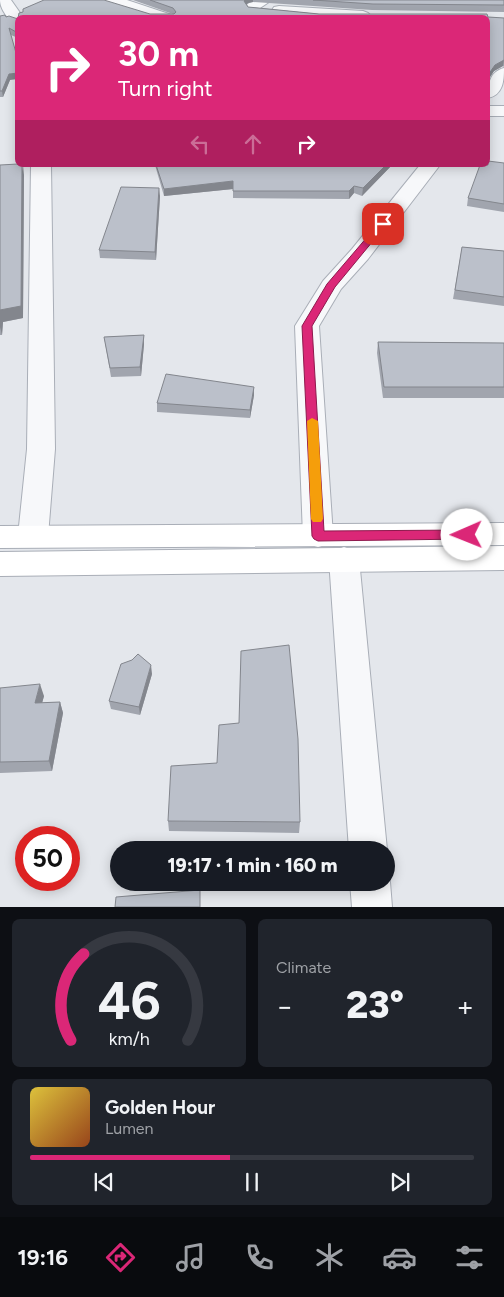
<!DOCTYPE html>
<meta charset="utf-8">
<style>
:root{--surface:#171b24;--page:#20242c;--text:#f1f3f6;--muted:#9ea1a6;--line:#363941;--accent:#db2777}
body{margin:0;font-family:Figtree,sans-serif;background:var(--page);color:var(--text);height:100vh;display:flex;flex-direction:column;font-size:19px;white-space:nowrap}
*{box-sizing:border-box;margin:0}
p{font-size:16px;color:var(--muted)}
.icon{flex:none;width:28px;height:28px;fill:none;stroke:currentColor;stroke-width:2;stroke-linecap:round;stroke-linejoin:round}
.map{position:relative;height:907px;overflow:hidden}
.panel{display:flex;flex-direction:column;gap:12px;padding:12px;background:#0d0f14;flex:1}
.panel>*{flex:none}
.hud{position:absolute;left:15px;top:15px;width:475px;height:152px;border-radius:8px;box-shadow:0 2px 12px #0003;background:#db2777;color:#fff;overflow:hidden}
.speed{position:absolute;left:15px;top:826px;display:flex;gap:10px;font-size:25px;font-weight:700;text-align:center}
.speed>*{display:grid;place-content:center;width:65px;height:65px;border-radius:50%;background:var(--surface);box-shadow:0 2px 12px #0003;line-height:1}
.speed .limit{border:8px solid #d22;background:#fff;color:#111}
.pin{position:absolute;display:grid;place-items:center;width:42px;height:42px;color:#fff;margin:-21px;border-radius:10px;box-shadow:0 2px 8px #0006}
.me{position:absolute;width:55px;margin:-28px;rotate:269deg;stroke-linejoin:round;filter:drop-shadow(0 0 4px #0008)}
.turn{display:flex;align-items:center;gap:18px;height:105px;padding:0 20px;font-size:22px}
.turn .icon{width:65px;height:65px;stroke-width:2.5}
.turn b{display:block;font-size:35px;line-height:42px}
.lanes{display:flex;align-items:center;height:48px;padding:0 20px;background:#0003;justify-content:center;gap:25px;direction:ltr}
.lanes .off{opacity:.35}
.big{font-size:38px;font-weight:800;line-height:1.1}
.panel .widget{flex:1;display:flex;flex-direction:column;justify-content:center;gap:8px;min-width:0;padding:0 18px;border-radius:8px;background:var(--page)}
.panel .dial{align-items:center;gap:0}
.dial svg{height:130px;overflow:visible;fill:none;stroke:var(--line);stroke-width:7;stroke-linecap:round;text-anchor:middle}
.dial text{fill:var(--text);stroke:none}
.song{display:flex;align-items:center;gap:15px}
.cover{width:60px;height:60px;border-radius:8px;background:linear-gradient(135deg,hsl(50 70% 55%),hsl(20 70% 35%))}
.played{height:5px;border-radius:2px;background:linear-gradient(90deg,var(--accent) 45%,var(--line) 45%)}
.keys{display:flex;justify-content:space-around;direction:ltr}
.heat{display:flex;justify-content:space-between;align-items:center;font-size:28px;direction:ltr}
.panel .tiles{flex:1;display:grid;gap:12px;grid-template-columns:1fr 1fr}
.widget:last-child{grid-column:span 2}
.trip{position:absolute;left:110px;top:841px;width:285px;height:50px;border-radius:25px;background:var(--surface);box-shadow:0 2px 12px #0003;font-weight:800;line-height:50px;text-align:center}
.tab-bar{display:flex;height:80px;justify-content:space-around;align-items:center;background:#090b0e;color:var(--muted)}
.tab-bar .icon{width:35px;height:35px}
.tab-bar .selected{color:var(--accent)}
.tab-bar b{font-size:22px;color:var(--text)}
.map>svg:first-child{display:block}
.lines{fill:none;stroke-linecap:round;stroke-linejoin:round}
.street-casing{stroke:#a9aeb7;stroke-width:2}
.secondary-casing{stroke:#a9aeb7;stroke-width:2}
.street{fill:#f7f8fa;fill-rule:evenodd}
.secondary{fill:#fff;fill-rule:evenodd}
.wall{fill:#a1a5ae}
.shaded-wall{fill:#83868d}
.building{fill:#bbc0ca;stroke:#83868d}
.route{fill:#db2777;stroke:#8e194d}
.slow{fill:#f59e0b}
</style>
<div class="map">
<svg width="504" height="907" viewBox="0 0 504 907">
<rect width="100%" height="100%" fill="#e4e7ec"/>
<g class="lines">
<!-- street casing -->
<g class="street-casing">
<path id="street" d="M0,0H11L23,17L18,18V24C9,22 0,9 0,0Z
M99,0H127L172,15L174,18H151L126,9L101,3Z
M254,0H272L245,18H226Z
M279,6L363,11L368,13L371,16L321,18L274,13L272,10L274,7Z
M504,68C504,81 503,95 488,98C488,85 489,72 504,68Z
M488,106H504V116H488Z
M31,165H51L55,449L48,536L44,544L33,547L22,544L18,536L27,449Z
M420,165H440L368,259L341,289L319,326L333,536L329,544L318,547L307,544L303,536L295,326L323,281L352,249Z
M344,547L355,551L359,559L387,850L386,853V850H349L329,559L333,551Z
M386,873L390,882L392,907H352L350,882H386Z"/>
</g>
<!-- secondary casing -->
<g class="secondary-casing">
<path id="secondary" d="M504,523V545L0,548V526Z
M504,546V570L0,576V552Z"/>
</g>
<!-- street -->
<use href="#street" class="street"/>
<!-- secondary -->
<use href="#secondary" class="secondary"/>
</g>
<!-- wall -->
<path class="wall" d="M133,0H504V12L372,10L253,2L248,3L247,4L248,7L319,14L488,17L504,18V67L503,66L494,71L488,80V18L150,14H173Z
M0,16L18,19V38L11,35L10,80L3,97H0Z
M504,163V212L467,206L468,198Z
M0,165L24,175L23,318L3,322L2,335H0Z
M155,165H392L362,196L354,193L349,199L233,198V189L164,196Z
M160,196L156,260L100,258L99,250Z
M462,247L504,251V306L453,299Z
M144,335V344L141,376L111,377L104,337Z
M378,342L504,343V398H383L377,353Z
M254,387V395L250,418L157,412V403Z
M152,674L140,715L111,709L109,701Z
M0,688L44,696L42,703L60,702L63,713L52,771L0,773Z
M168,821L300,822L299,833L169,831Z"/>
<!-- shaded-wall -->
<path class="shaded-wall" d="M245,0H253V2L248,3L244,7V1Z
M504,60L503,66L494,71L488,80V75L495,65Z
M18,73V79L10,80L3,97L2,91L9,74Z
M23,165L24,175L23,318L3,322L2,335L0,327V310Z
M386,165H392L362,196L363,188Z
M233,181V189L164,196V189Z
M354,186V193L349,199V191Z
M159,188L160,196L156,260L155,252Z
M144,335V344L141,376L140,367Z
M254,387V395L250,418V410Z
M151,665L152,674L140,715L139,707Z
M40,684L44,696L39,714L35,703Z
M60,702L63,713L52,771L49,761Z"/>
<!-- building -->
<path class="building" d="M44,0H104L150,14H174L176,12L173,8L150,0H245L244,1L248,7L319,14H487L488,17L504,18V60L495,65L488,75V18H18L19,13L23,12V9Z
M313,0H504V5L373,4Z
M5,15L6,17L9,16L18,19V33L9,28L18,60V73L9,74L2,91H0V16Z
M488,161L504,163V204L468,198L480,165H488Z
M18,164V165H22L21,306L0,310V311V165Z
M156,165H386L363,188L354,186L349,191H233V181L164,189Z
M121,187L159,188L155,252L99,250Z
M462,247L504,251V297L455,290Z
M144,335L140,367L110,368L104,337Z
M378,342L504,343V387H384Z
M166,374L254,387L250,410L157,403Z
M289,645L298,739L300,822L168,821L171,766L217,763L219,725L239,723L241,651Z
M138,654L151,665L139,707L109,701L121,664L132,660Z
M40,684L35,703L60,702L49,761L0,762V688Z
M200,890V907H115L116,897Z"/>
<!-- route -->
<path class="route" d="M380,222L387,224L335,287L312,326L324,531L467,530L471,531L473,535L471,538L467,539L318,541L314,539L312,536L302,326L327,284Z"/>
<!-- slow -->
<path class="slow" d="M312,418L318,421L323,519L321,522H313L311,519L307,421Z"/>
</svg>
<div class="speed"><div class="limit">50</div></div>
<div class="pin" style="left:383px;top:224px;background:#d93025"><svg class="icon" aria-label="arrive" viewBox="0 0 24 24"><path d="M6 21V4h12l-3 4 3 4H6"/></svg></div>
<svg class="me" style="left:467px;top:535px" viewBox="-20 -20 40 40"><circle r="19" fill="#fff"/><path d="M0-13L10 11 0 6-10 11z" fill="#db2777"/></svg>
<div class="trip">19:17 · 1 min · 160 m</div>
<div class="hud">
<div class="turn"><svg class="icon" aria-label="right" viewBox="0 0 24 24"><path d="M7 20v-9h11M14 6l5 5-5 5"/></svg><div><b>30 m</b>Turn right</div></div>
<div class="lanes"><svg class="icon off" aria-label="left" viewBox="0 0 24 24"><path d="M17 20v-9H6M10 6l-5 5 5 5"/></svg><svg class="icon off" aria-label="ahead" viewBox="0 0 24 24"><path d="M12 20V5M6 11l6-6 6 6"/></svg><svg class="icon" aria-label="right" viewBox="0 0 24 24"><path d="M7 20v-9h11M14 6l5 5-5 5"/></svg></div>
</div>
</div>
<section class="panel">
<div class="tiles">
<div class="widget dial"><svg viewBox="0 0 100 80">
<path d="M14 69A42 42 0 1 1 86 69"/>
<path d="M14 69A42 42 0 0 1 22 16" stroke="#db2777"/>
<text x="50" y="56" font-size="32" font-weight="700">46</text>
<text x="50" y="72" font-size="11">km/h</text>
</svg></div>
<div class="widget"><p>Climate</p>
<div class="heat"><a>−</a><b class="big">23°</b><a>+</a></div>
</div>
<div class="widget">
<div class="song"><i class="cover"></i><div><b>Golden Hour</b><p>Lumen</p></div></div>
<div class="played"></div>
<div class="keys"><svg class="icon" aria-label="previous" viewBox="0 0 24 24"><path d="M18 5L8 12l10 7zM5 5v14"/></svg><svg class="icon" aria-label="pause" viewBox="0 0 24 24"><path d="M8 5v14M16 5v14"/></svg><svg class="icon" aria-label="next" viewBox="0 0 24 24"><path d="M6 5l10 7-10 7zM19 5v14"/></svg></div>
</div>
</div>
</section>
<nav class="tab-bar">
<b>19:16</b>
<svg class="icon selected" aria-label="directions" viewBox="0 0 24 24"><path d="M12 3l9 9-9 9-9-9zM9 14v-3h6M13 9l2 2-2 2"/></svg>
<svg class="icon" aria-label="music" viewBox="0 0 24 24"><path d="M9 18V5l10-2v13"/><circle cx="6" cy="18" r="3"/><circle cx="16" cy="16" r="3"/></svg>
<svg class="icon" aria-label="phone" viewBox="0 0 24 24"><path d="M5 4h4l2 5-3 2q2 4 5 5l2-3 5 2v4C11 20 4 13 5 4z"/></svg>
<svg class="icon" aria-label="climate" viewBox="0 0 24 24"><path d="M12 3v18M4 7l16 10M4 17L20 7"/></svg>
<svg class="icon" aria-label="car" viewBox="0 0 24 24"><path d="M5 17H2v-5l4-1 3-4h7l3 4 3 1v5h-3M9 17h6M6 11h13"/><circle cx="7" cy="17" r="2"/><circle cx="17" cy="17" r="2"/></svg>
<svg class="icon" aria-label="filters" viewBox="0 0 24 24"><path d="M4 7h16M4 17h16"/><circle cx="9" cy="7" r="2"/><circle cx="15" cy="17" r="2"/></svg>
</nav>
